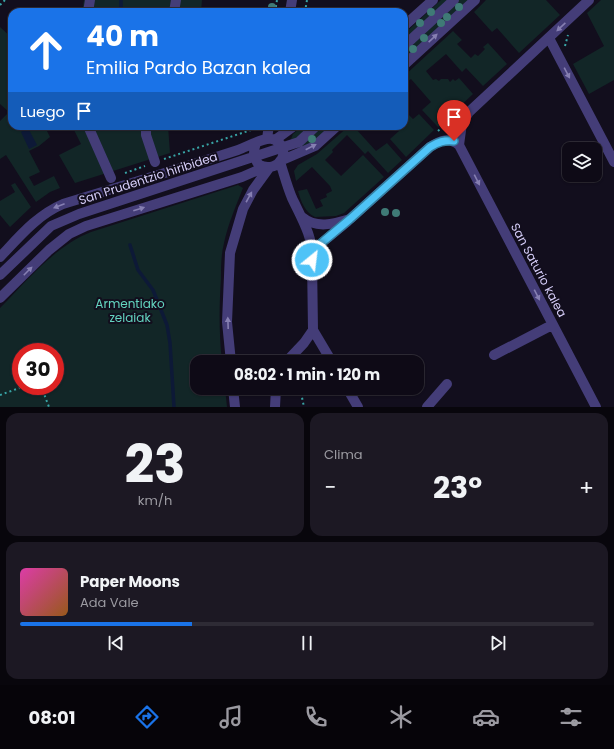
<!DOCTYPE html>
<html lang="es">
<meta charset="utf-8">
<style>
:root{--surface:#0e0a16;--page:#1c1823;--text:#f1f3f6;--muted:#9b9aa1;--line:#2e2b35;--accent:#1a73e8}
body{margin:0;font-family:Poppins,sans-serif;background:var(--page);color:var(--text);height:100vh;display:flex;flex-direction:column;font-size:15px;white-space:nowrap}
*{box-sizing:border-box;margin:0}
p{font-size:13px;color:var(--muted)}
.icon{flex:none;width:22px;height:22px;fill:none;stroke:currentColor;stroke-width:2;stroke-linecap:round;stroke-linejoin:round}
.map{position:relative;height:407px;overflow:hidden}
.details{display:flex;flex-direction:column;gap:6px;padding:6px;background:#08060c;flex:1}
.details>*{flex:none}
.top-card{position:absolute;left:8px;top:8px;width:400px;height:122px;border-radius:12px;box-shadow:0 1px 3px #0004,0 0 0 1px var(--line);background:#1a73e8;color:#fff;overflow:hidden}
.tools{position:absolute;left:562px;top:142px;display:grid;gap:8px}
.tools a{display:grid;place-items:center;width:40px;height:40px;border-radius:8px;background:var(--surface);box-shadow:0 1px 3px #0004,0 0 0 1px var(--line);font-size:20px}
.speed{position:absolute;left:12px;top:343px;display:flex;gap:8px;font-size:20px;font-weight:700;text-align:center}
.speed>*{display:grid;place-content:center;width:52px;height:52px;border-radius:50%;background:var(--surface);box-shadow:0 1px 3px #0004,0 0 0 1px var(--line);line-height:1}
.speed .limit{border:6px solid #d22;background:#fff;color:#111}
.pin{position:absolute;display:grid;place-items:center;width:34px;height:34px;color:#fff;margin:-41px -17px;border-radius:50% 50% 50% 0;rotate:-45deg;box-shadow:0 0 4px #0007}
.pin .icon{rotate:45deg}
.me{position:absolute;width:44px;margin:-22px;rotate:29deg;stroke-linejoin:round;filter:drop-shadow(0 0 3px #0008)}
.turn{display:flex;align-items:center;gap:14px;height:84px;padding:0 12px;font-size:18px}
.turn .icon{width:52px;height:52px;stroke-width:2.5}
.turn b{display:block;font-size:28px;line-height:34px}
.then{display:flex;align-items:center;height:38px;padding:0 12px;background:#0003;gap:8px;font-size:15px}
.big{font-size:30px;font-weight:700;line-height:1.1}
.details .widget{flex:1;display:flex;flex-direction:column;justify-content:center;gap:6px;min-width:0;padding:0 14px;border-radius:12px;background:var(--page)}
.details .dial{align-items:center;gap:0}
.dial b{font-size:52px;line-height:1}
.song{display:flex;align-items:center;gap:12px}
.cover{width:48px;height:48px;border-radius:6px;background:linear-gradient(135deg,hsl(320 70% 55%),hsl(30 70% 35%))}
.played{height:4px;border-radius:2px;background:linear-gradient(90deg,var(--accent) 30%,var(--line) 30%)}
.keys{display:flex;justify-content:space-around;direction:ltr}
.heat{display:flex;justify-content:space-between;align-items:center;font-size:22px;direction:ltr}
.details .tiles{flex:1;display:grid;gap:6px;grid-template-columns:1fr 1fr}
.widget:last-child{grid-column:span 2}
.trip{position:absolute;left:190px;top:355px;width:234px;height:40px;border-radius:12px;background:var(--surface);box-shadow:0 1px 3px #0004,0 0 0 1px var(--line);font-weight:700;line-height:40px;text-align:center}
.menu{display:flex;height:64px;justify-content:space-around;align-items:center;background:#060409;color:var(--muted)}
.menu .icon{width:28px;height:28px}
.menu .on{color:var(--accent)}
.menu b{font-size:18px;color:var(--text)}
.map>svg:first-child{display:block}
.green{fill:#122627;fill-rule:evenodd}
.water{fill:#0d1937}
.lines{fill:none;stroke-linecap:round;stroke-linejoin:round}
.stream{stroke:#0d1937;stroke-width:3.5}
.path{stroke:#38a4a5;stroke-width:2;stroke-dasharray:2 3;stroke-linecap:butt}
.minor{stroke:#443d78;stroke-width:10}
.tree{fill:#3f7a76}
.oneway{fill:#867fb2}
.route-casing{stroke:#337fa1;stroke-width:10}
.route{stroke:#4fc3f7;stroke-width:7}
.labels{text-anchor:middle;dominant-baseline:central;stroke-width:4;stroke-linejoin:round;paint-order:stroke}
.street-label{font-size:12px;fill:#d7cffa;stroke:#120e1d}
.park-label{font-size:12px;fill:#63d3bf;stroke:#120e1d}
</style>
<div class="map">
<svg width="614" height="407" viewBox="0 0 614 407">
<rect width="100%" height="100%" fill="#120e1d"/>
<!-- green -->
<path class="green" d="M84,0H202L201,12H82Z
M441,0H469L404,60V34Z
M486,0H546L560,15L519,53L497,28L492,32L474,12Z
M601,0H614V80L589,94L573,64L604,46L587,13Z
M0,27L12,38V126H51L46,129L50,137L39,146L29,151L40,172L29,177L34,186L54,176L60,188L50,192L36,202L6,155L0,159V121L9,112L0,104Z
M453,31L462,40L457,44L471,58L475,54L478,56L485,49L483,47L488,43L507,64L483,86L466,68L462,72L446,54L426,71L433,80L436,79L439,81L441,79H448L450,82L453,79L455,81L459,78L473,94L438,127L422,110L431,102L411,79L404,84V76Z
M407,113L413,119L419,114L434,130L406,157L390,139L399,131L395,126H404V116Z
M72,126H168L170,153L75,183L59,155L81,144Z
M302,126H332L312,144L300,149L295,147L291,139L293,134Z
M349,126H359L356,129L376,151L387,143L402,160L388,173L368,151L365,154L347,135L332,150L333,152L325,160L341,176L363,155L384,177L344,213L336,216L315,217C305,212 301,202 298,191L307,189L316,209L323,206L320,200L327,197L326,194L332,191L330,186L312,167L296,181L294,171L298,165L317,154Z
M15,183L31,207L10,227L0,215V201L15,192L11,185Z
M238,185L243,188C236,206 228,224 224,243C221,255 221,267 221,279C219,307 219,334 222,362H197V388H225L227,407H0V308C27,281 55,246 91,232ZM21,352H55V386H21Z"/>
<!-- water -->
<path class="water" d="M28,128L37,145L29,149L21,132Z"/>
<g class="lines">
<!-- stream -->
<path class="stream" d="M121,12V0
M120,126V129
M130,245L138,270L153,290L167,325L170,343L174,407"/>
<!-- path -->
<path class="path" d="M0,5L5,0
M275,12L277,0
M305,12L307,0
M565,46L568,35
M438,131L453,116
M164,159L251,130L252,126
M125,173L145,166
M41,386L49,407
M300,388L304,407
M0,395L25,386"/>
<!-- minor -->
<path class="minor" d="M88,12L90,0
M174,12L176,0
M290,12L292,0
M404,26L433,0
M549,38L614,162
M404,46L454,0
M404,65L475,0
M88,126L111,178
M146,126V135L155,162
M267,138L269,126
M275,140L294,126
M459,145L462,123L469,112L589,0
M280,161L315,146L337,126
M280,162C284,174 287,186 292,198C301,217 314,238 312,260L313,330L332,362
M302,217C316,229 334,224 350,219L430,147C441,140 449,137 459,145L596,407
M313,250L347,222
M0,257C19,237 37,215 63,204C121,186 180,169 238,150C247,147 267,135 275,140C292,149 281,174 259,165C253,157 253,152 256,143
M0,275L51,226L79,214L299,142L316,126
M0,298L49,250L69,234L86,226L242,177L265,167
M494,355L552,325
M231,362L227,322L230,253L243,209L253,190L269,168
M286,362L304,343L313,330
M233,388L235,407
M347,388L358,407
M275,407L276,388
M427,407L447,384"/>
</g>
<!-- trees -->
<g class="tree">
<circle cx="272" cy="7" r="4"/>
<circle cx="459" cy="7" r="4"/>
<circle cx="431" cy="12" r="4"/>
<circle cx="447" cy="17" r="4"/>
<circle cx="420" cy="23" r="4"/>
<circle cx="441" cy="23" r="4"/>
<circle cx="424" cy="38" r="4"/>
<circle cx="413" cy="49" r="4"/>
<circle cx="312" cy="139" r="4"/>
<circle cx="385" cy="212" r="4"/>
<circle cx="396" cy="213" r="4"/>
</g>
<!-- one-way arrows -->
<defs><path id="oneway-solid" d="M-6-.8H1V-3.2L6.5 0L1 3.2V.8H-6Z"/></defs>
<g class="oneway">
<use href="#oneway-solid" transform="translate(561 27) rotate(137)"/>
<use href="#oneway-solid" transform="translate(433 38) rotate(-43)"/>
<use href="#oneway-solid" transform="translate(567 73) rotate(62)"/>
<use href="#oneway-solid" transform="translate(311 147) rotate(-27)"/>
<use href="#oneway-solid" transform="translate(477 180) rotate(63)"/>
<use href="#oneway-solid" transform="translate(249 197) rotate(-61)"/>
<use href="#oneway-solid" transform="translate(59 206) rotate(159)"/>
<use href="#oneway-solid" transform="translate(139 209) rotate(-18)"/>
<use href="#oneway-solid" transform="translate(28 271) rotate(-45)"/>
<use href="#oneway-solid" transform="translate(537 295) rotate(63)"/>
<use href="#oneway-solid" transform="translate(228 323) rotate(-92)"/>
</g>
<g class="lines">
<!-- route casing -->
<g class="route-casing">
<path id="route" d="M312,260L313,250L350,219L430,147C438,142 444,140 454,141"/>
</g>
<!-- route -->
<use href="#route" class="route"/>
</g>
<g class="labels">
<!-- street labels -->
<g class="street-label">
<text transform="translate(148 178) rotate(-18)">San Prudentzio hiribidea</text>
<text transform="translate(539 270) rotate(62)">San Saturio kalea</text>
</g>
<!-- park labels -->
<g class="park-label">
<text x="130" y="303">Armentiako<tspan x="130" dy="14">zelaiak</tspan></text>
</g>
</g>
</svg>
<div class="tools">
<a><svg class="icon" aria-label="layers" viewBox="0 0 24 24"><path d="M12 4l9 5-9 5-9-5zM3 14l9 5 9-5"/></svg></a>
</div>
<div class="speed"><div class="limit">30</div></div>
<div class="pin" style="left:454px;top:141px;background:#d93025"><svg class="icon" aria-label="arrive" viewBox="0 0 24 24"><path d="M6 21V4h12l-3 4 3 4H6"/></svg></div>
<svg class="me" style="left:312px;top:260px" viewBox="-20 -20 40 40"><circle r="17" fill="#4fc3f7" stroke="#fff" stroke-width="3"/><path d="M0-11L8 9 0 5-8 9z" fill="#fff"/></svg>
<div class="trip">08:02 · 1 min · 120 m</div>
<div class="top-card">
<div class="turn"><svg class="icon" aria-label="ahead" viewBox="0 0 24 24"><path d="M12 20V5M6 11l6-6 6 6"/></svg><div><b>40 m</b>Emilia Pardo Bazan kalea</div></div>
<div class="then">Luego<svg class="icon" aria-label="arrive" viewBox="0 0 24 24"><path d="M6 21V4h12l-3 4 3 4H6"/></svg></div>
</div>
</div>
<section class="details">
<div class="tiles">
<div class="widget dial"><b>23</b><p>km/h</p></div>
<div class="widget"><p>Clima</p>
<div class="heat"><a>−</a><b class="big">23°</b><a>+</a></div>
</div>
<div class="widget">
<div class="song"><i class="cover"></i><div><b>Paper Moons</b><p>Ada Vale</p></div></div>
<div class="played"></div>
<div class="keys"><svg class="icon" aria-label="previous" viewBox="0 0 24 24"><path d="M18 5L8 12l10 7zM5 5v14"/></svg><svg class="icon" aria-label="pause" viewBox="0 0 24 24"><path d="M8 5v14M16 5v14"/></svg><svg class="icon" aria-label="next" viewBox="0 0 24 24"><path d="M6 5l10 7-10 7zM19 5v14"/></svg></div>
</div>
</div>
</section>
<nav class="menu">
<b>08:01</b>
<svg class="icon on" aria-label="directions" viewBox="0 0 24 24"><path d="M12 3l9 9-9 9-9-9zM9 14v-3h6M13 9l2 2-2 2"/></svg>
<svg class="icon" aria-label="music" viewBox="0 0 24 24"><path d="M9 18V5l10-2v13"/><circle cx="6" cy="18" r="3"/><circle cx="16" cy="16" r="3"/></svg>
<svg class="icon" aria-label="phone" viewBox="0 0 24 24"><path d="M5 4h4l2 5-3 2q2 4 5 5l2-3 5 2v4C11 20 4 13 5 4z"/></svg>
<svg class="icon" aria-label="climate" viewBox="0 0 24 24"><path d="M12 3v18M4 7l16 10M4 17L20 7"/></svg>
<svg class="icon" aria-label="car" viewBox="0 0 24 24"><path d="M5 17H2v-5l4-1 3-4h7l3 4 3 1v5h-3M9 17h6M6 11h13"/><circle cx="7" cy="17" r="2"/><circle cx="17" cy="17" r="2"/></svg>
<svg class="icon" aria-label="filters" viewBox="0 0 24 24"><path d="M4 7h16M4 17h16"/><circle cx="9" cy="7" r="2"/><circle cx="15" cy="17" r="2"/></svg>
</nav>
